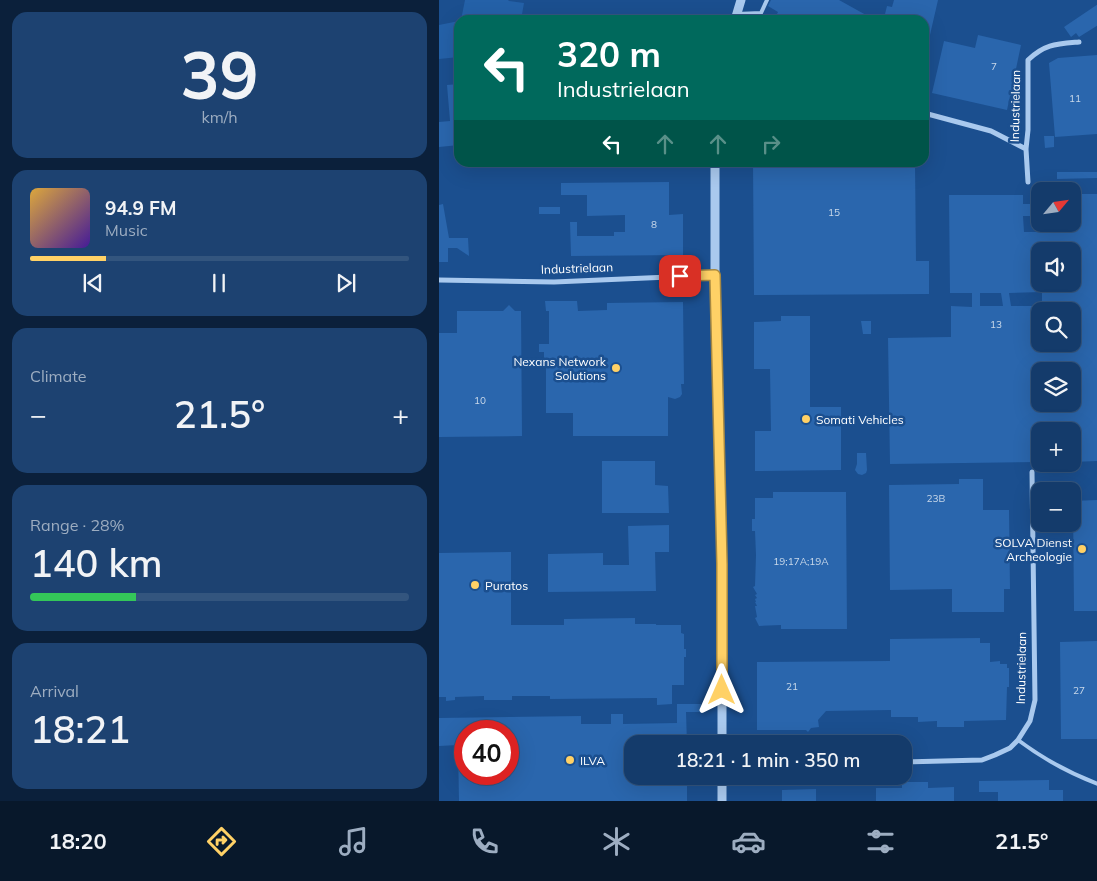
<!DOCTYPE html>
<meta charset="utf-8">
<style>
:root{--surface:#143b6b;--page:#1d4271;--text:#f1f3f6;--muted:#9dadc1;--line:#33557e;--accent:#ffd166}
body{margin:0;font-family:Mulish,sans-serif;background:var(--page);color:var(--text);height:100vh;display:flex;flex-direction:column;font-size:19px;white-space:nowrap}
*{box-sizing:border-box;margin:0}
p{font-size:16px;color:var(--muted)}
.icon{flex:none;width:28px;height:28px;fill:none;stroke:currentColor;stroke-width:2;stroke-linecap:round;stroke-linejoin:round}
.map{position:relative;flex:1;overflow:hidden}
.panel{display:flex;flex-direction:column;gap:12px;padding:12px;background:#0b203b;width:439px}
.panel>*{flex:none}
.banner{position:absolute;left:15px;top:15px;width:475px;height:152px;border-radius:15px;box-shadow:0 5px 20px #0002,0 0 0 1px var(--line);background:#00695c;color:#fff;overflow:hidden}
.needle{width:32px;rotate:61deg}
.fabs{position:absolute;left:592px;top:182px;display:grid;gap:10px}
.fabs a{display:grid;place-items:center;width:50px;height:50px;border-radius:10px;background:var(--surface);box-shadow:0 5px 20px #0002,0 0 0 1px var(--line);font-size:25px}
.speed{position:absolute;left:15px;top:720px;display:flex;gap:10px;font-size:25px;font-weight:700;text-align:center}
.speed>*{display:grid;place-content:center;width:65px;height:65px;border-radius:50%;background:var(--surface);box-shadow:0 5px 20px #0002,0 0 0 1px var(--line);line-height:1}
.speed .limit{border:8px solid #d22;background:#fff;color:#111}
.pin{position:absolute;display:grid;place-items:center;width:42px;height:42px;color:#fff;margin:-21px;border-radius:10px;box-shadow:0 2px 8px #0006}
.me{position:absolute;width:55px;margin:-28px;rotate:0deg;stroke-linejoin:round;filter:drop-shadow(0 0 4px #0008)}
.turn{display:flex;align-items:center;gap:18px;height:105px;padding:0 20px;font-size:22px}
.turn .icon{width:65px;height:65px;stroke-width:2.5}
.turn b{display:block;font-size:35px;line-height:42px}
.lanes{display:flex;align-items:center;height:48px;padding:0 20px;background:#0003;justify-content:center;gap:25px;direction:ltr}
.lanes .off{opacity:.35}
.big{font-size:38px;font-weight:600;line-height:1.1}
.panel .tile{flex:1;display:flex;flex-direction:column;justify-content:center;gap:8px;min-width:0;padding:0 18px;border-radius:15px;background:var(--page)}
.panel .dial{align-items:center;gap:0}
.dial b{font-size:65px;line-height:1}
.song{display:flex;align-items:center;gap:15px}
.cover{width:60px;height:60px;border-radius:8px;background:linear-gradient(135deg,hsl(40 70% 55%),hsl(260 70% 35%))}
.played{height:5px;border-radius:2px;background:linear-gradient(90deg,var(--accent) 20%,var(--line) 20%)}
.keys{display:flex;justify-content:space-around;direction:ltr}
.heat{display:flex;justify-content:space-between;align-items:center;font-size:28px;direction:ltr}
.charge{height:8px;border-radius:4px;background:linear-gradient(90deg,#34c759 28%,var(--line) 0)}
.trip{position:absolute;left:185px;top:735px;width:288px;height:50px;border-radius:15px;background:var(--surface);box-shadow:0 5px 20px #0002,0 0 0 1px var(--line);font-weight:600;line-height:50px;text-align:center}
.menu{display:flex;height:80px;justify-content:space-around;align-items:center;background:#08182b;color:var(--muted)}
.menu .icon{width:35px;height:35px}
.menu .on{color:var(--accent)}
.menu b{font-size:22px;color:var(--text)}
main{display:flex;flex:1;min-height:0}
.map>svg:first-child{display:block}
.green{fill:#2461a8}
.building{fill:#2a66ad;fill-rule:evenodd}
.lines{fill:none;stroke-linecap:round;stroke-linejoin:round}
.service{stroke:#a9c9ee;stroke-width:4}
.minor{stroke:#a9c9ee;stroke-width:5}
.tertiary{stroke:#a9c9ee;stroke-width:9}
.route-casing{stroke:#a68842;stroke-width:12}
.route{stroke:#ffd166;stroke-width:9}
.poi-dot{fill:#ffd166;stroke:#1b4f8f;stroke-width:2}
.labels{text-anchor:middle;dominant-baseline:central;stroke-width:5;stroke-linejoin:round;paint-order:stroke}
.number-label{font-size:10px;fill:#cad9ea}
.street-label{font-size:12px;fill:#fff;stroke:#1b4f8f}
.poi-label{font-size:12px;fill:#fff;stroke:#1b4f8f;text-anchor:start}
</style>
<main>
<section class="panel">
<div class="tile dial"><b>39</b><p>km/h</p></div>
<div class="tile">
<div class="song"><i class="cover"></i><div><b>94.9 FM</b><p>Music</p></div></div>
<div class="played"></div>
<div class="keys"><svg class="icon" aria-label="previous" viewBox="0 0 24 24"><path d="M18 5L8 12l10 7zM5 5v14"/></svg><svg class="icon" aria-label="pause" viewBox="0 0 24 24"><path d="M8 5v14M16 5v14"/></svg><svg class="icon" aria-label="next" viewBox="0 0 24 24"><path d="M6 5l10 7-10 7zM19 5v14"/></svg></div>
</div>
<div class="tile"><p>Climate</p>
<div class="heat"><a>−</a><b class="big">21.5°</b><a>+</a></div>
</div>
<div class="tile"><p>Range · 28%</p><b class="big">140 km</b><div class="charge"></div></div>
<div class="tile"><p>Arrival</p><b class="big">18:21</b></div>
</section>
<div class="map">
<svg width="659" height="801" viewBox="0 0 659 801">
<rect width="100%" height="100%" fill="#1b4f8f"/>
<!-- green -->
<path class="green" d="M26,0H69L70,1L85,3L82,20H22Z
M20,21V57L0,59V25Z"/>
<!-- building -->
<path class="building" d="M332,0H400L427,15L425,20H335L339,12L329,6Z
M455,0H499L488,48H485V20H443L446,14L448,6L453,7Z
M659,4V25L640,37L637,33L632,37L625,27Z
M539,35L582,45L574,83L577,84V96H571L568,110L493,93L505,41L536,48Z
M659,55V134L616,137L610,63L619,58Z
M20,84V145L0,147V122L11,121L8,85Z
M605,136H615V147L606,148Z
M314,162H476L477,261H490V294L315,295Z
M618,172H659V178L618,179Z
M230,182V215L244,214V255L132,256L131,222H138V236H175V232H186V215L148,216V195H122V183Z
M634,194H659V461L634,462V431H601V462L451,464L449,338L512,337V306L533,307V293H511L510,195H584V204H601V216H584L585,232H602V224H634ZM601,251H634V284H601ZM603,292V311H634V344H601V306H572L570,293ZM541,293H562L564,306H541ZM601,371H634V404H601Z
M4,204L10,238H29L30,256L18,248H9V262H0V205Z
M100,207H121V214H100Z
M106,301H138L139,311L168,310V303L244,302L245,384H242L243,394L241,397L236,399L229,397V436H134V413H107V363H105V352H100V344H110V311H107Z
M70,305L76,311H82L83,436L0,437V333H18V311H64Z
M342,316H371V407H402V470L316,471V431H332L331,369H315V322L342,321Z
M422,321H432V334H424Z
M418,453H427L428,470L427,473L423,475L419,474L416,470L418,464Z
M163,461H216V485L229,486L230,513H163Z
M520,479H544V510H570L571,589H565V612H513V589L451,590L450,485L520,484Z
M334,492H407L408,629H342V625L320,626L316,618L318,617L316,606H318L316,602H317L316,599L318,598L316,595L318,594L314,587L316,586L317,555L316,531H313V519H316V498H334Z
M659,500V611H635L634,501Z
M230,525V552H216L217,591L109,592V554L164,553V565H190L189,526Z
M72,552V625H125V619L196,618V624H217V625H242V633L245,634V649H247V657H245V685H233V704L218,705V698L111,699V696H73V700H45V696L16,697V700L7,701V697H0V553Z
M541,638V643H551V662L561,661V664H568V668H570V687H568L567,720L525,721V727H498V721L479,722V717H452V710L387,711L379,720L380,727L372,728L369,732L367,730H318V662L451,661V639Z
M659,641V739H622L621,642Z
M238,704H262V712H247L248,744H194V776H248V801H20L19,745L0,746V718L142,716V724H172V714H184V724L238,723ZM26,731H69V774H26Z
M610,780V790H624V801H559V792H540V781Z
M463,782H489V788L515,787V801H437V788H463Z
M377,789V801H343V790Z"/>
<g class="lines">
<!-- service -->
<path class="service" d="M298,14L322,13L328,0
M438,20L441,16
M579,740C603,758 630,773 659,784"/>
<!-- minor -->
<path class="minor" d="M485,113L552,131L587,149
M589,182L587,149L589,130V60C606,44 617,44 640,42
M0,280L115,282L276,275
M464,762L543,760L556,755L571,748L579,740L591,721L596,700L593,472"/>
<!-- tertiary -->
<path class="tertiary" d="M296,20L302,0
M276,162V275L283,563V744
M283,776V801"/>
</g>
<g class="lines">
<!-- route casing -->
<g class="route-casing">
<path id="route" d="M241,276L276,275L283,564V690"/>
</g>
<!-- route -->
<use href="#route" class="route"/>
</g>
<!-- markers -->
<g class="poi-dot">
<circle cx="177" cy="368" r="5"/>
<circle cx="367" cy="419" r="5"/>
<circle cx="643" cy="549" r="5"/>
<circle cx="36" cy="585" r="5"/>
<circle cx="131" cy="760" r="5"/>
</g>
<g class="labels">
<!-- number labels -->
<g class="number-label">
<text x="555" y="66">7</text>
<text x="636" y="98">11</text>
<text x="395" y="212">15</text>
<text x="215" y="224">8</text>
<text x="557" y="324">13</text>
<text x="41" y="400">10</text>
<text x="497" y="498">23B</text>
<text x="362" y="561">19;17A;19A</text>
<text x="353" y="686">21</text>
<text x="640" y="690">27</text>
</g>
<!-- street labels -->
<g class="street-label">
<text transform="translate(576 106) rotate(-89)">Industrielaan</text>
<text transform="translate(138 268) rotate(-2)">Industrielaan</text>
<text transform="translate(582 668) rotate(-89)">Industrielaan</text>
</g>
<!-- poi labels -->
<g class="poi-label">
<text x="167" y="361" text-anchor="end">Nexans Network<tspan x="167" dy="14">Solutions</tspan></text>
<text x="377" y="419">Somati Vehicles</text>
<text x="633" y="542" text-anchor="end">SOLVA Dienst<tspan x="633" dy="14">Archeologie</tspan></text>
<text x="46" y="585">Puratos</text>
<text x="141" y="760">ILVA</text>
</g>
</g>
</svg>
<div class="fabs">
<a><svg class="needle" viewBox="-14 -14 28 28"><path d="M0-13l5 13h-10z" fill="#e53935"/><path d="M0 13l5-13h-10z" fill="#9dadc1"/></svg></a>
<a><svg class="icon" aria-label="sound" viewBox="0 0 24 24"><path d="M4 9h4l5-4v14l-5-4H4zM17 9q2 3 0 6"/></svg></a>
<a><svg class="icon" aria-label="search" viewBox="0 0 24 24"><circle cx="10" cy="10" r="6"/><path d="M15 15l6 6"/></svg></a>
<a><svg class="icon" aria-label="layers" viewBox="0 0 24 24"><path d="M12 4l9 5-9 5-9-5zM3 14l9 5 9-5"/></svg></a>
<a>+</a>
<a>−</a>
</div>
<div class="speed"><div class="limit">40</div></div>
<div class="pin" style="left:241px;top:276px;background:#d93025"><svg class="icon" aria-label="arrive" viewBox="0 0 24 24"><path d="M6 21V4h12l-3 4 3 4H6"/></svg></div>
<svg class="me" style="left:283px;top:690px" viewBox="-20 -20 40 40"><path d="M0-17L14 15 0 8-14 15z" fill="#ffd166" stroke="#fff" stroke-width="4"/></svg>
<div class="trip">18:21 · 1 min · 350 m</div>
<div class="banner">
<div class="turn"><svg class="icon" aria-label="left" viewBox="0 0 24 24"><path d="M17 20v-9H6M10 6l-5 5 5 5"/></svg><div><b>320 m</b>Industrielaan</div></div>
<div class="lanes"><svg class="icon" aria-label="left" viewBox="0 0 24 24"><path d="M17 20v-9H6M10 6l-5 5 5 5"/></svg><svg class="icon off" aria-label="ahead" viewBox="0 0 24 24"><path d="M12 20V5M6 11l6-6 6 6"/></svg><svg class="icon off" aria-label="ahead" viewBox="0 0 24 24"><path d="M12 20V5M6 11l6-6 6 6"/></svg><svg class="icon off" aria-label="right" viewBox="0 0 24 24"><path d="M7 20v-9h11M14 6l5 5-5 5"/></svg></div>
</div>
</div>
</main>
<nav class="menu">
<b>18:20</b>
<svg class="icon on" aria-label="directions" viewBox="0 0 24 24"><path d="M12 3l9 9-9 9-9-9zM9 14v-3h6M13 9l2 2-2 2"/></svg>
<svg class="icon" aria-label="music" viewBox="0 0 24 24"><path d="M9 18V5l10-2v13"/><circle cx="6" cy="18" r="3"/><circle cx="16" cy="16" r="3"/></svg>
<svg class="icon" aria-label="phone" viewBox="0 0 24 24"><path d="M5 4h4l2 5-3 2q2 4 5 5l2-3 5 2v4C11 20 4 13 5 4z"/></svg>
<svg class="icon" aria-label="climate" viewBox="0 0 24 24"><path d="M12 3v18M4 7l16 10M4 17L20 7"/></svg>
<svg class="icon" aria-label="car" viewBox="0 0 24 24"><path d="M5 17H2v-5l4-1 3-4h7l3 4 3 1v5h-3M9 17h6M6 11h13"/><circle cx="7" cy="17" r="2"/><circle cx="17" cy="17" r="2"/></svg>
<svg class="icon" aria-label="filters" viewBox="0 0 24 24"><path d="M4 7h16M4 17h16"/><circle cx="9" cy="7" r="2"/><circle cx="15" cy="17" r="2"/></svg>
<b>21.5°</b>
</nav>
